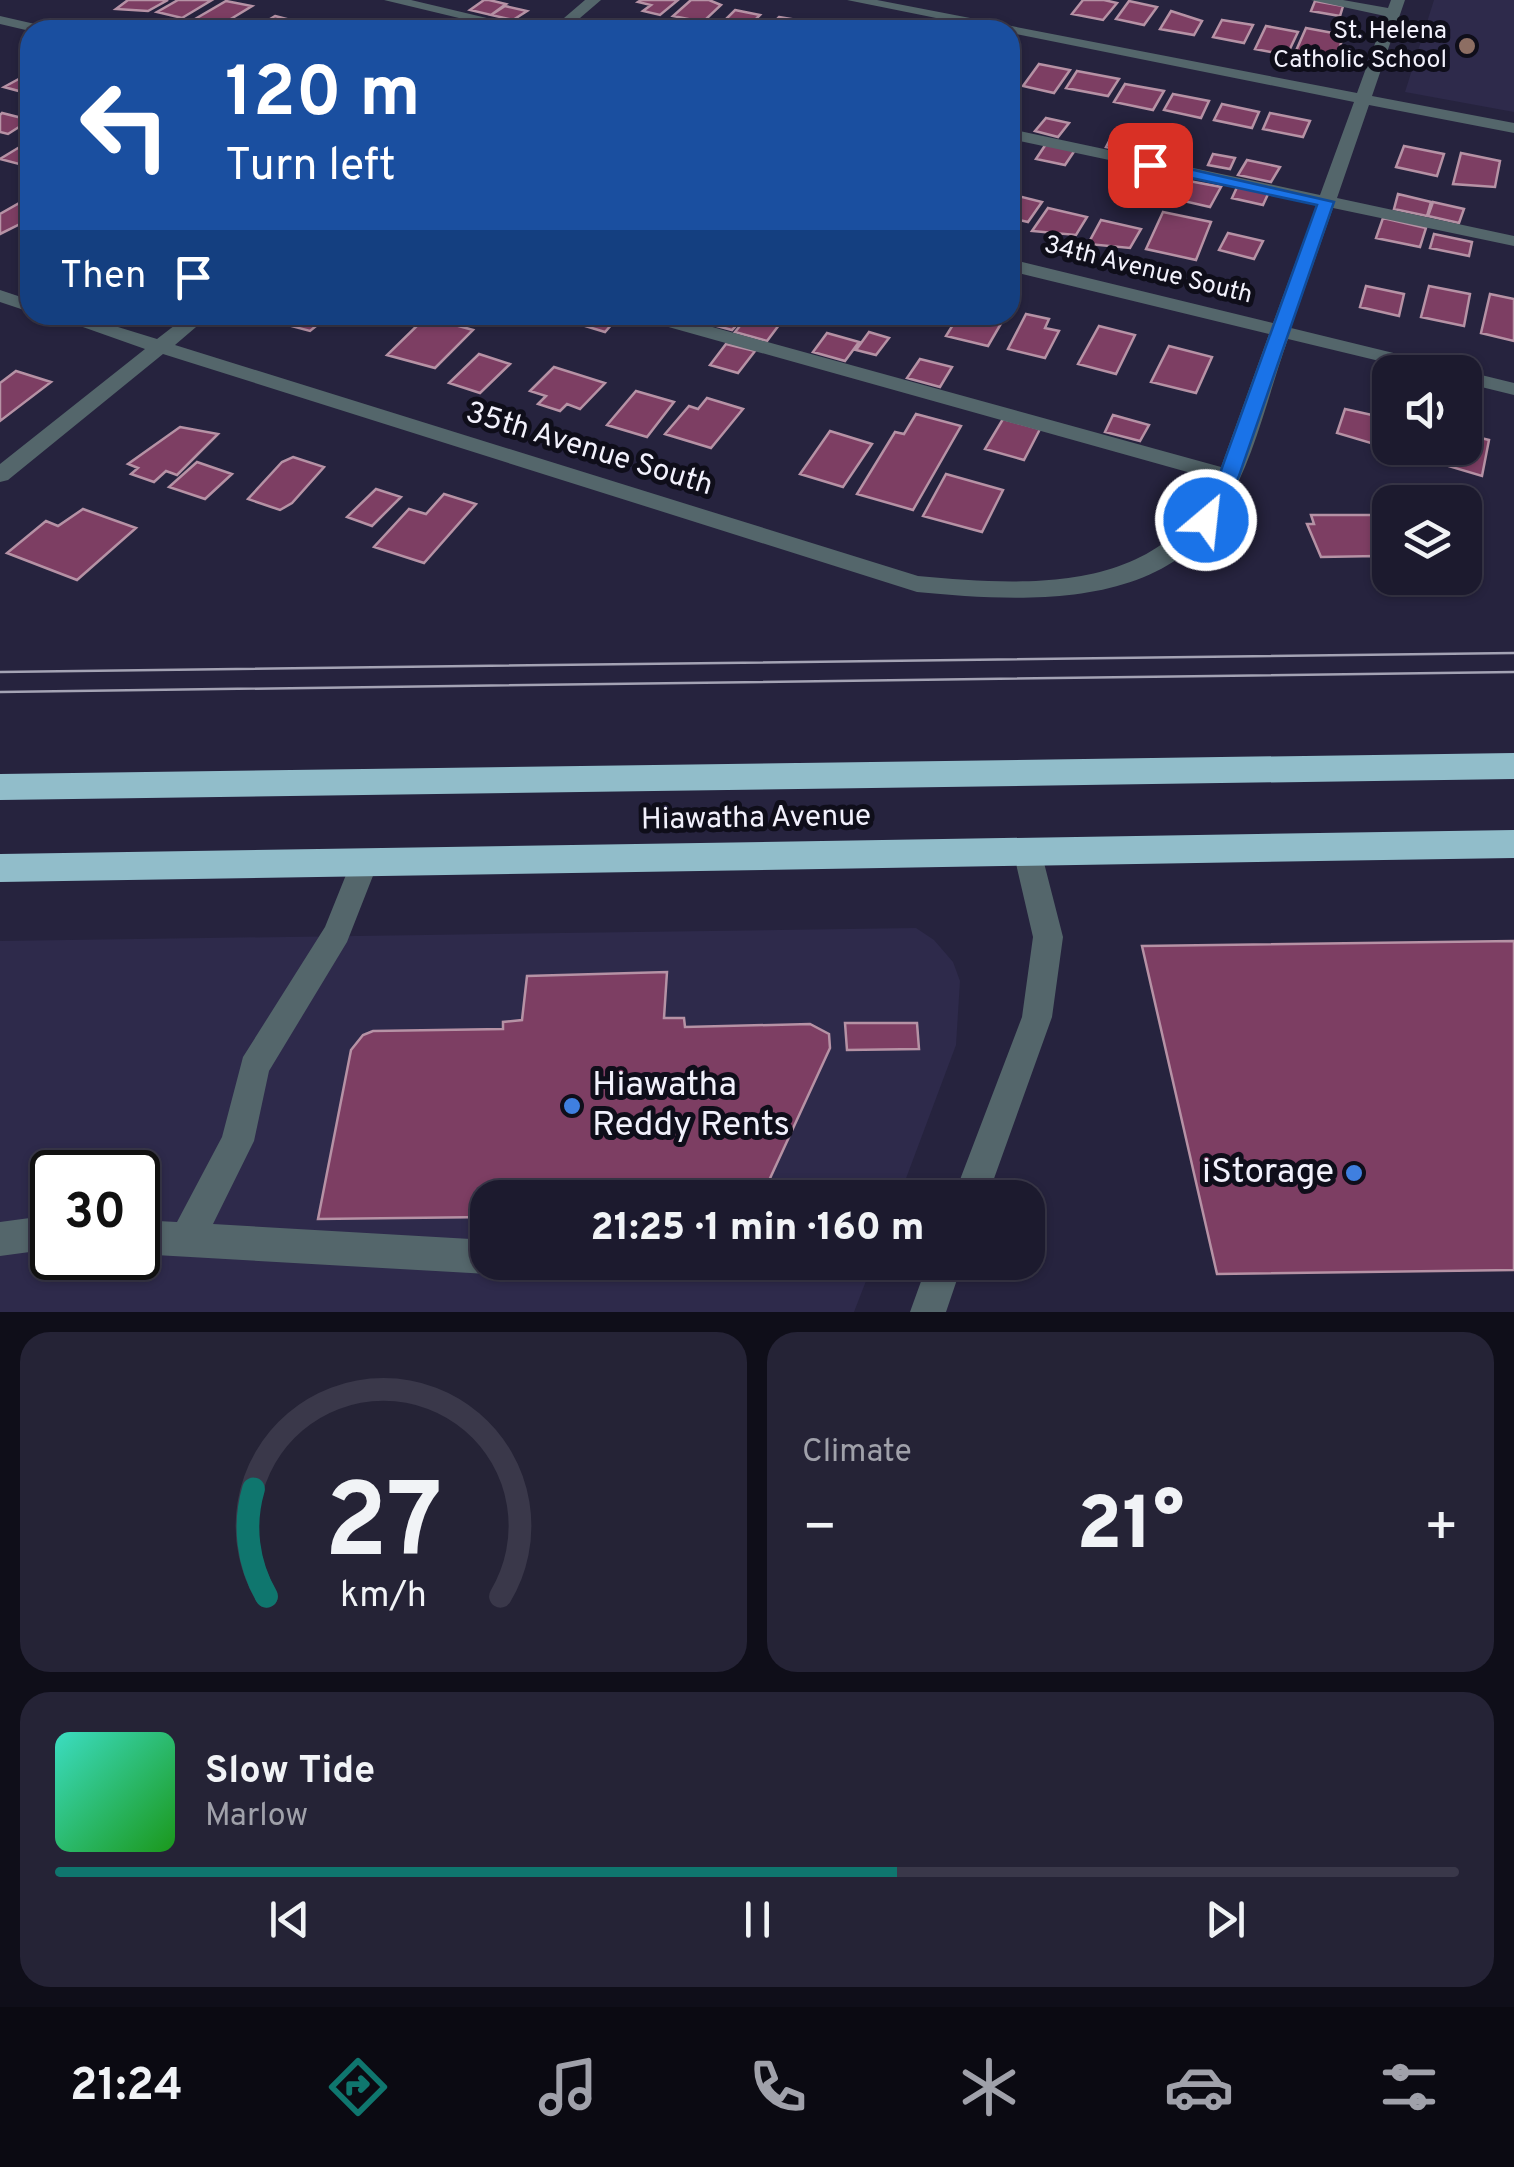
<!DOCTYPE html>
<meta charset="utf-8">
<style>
:root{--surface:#1c1a2e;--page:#252336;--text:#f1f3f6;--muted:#a0a1aa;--line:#3a384a;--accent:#0f766e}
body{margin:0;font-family:Overpass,sans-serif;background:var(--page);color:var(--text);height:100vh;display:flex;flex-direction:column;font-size:38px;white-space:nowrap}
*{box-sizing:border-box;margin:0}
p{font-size:32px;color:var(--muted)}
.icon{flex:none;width:55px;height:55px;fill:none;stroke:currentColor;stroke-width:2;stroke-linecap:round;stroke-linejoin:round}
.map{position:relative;height:1312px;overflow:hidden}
.sheet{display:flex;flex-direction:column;gap:20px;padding:20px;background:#0f0e19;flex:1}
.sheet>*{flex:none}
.banner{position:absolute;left:20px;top:20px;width:1000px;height:305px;border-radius:30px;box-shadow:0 2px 8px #0004,0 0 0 2px var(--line);background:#1a4fa0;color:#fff;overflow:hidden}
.buttons{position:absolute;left:1372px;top:355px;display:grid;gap:20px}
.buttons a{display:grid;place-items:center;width:110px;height:110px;border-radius:20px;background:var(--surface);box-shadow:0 2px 8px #0004,0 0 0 2px var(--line);font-size:50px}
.speed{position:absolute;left:30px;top:1150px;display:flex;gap:20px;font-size:50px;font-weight:700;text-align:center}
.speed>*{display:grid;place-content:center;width:130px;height:130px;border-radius:50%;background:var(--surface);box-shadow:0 2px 8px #0004,0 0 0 2px var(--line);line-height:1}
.speed .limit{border:5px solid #111;border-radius:15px;background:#fff;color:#111}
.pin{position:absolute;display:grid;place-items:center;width:85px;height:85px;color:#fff;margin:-42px;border-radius:20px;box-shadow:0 5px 15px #0006}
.me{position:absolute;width:110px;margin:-55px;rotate:28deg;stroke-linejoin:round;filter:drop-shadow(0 0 8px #0008)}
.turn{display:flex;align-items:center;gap:35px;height:210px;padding:0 40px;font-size:45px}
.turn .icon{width:130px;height:130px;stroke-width:2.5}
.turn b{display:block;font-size:70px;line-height:85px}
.then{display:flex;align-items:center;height:95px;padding:0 40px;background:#0003;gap:20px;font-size:38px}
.big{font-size:75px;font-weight:800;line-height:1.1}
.sheet .card{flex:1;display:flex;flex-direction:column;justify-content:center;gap:15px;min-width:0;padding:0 35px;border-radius:30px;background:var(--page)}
.sheet .dial{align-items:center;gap:0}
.dial svg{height:260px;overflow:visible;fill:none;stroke:var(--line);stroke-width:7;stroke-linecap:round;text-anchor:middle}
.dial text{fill:var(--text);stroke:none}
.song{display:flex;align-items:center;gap:30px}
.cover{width:120px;height:120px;border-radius:15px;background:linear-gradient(135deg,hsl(170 70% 55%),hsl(120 70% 35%))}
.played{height:10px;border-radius:5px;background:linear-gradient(90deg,var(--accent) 60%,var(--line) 60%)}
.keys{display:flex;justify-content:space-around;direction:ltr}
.heat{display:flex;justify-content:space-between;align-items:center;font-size:55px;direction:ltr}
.sheet .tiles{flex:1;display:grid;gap:20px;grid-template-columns:1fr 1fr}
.card:last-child{grid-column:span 2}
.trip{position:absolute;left:470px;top:1180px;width:575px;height:100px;border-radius:30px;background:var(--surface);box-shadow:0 2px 8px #0004,0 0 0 2px var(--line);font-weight:800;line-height:100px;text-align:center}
.tab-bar{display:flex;height:160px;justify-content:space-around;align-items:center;background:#0b0a12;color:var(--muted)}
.tab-bar .icon{width:70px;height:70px}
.tab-bar .current{color:var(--accent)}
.tab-bar b{font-size:45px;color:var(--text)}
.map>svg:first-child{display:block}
.built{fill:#2e2a4b;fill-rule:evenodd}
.building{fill:#7d3e63;stroke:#b692a5;stroke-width:2.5}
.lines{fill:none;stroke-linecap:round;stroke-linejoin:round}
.minor{fill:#54666b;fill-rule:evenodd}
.highway{fill:#91bdca;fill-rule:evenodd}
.tram{stroke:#a4a3b4;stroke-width:2.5}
.route{fill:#1a73e8;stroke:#114b97;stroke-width:2.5}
.education-dot{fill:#8d6e63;stroke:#0f0e1a;stroke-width:4}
.shop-dot{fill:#3f7fe0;stroke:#0f0e1a;stroke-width:4}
.labels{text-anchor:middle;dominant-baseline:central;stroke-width:10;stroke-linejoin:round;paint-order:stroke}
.far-poi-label{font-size:25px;fill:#f2f1fc;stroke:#0f0e1a;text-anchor:end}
.far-street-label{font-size:25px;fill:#f2f1fc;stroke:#0f0e1a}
.street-label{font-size:30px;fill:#f2f1fc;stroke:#0f0e1a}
.near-poi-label{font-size:35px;fill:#f2f1fc;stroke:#0f0e1a;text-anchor:start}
</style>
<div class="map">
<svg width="1514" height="1312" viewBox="0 0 1514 1312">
<rect width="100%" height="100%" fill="#26233e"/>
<!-- built -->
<path class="built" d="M1434,0H1514V112L1405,92Z
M916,928L934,940L953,962L960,981L956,1045L899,1197L488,1198V1262L873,1263L854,1312H0V941ZM52,1172H138V1258H52Z"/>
<!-- building -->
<path class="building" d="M128,0H168L148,11L116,9Z
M178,0H212L182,18L157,12Z
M484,0H489L506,4L491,15L470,10Z
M641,0H678L660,15L643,11L651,5L638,2Z
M691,0H709L721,5L703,22L673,16Z
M1083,0H1104L1117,3L1103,20L1072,14Z
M226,1L252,6L216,28L190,22Z
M1129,1L1157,7L1144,25L1116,19Z
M1315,1L1343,6L1340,16L1311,11Z
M505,6L527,11L513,20L491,15Z
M735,10L760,15L745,30L717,28Z
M1171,11L1202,21L1194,35L1160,29Z
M275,16L302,23L290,30H252Z
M779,17L804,21L796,30H766Z
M1222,20L1253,25L1244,43L1213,37Z
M1266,26L1298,32L1287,55L1255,49Z
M1306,28L1344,35L1335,60L1295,53Z
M1039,64L1070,70L1054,93L1023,86Z
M30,71V94L4,87L26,75Z
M1077,71L1119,79L1108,96L1066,88Z
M1125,84L1164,91L1153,110L1114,102Z
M1173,94L1209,101L1201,118L1164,110Z
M1222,104L1259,112L1252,128L1214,120Z
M1270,113L1310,121L1303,137L1263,129Z
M0,115L2,113L30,120L8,134L0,132Z
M1046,118L1069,123L1058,137L1035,131Z
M1115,130L1141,135L1132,152L1106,147Z
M1147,131L1179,137L1171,150L1140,143Z
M1046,144L1075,150L1065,165L1036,159Z
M1404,146L1444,154L1437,176L1396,167Z
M18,148L30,151V157L19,164L0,159Z
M1461,153L1500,161L1495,187L1453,184Z
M1213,154L1235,158L1230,169L1208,165Z
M1247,160L1280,167L1271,182L1238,175Z
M1189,181L1221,187L1210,207L1179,200Z
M1238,185L1269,192L1263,205L1232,198Z
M1010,194L1042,202L1028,222L1010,218Z
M1398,194L1431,202L1427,216L1394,209Z
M30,197V219L0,234V214Z
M1433,202L1464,209L1459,223L1428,216Z
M1048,208L1087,217L1076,235L1032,231Z
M1163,212L1211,222L1196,260L1146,249Z
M1383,218L1426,228L1420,247L1376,238Z
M1101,220L1141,229L1130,248L1088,244Z
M1228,233L1263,241L1254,259L1219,250Z
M1434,234L1472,242L1469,256L1430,248Z
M1366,286L1404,294L1399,316L1360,307Z
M1429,286L1470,294L1464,326L1421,317Z
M1490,294L1514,299V341L1481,333Z
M1026,314L1049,319L1045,328L1059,331L1045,358L1008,349Z
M284,315H342L336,320L326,318L310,331L276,322Z
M583,315H620L605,332L575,323Z
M708,315H746L732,330L702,322Z
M749,315H759L782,321L767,341L735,332Z
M959,315H1006L988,346L946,336Z
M426,317L473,330L435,368L387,355Z
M1099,326L1135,335L1116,374L1078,364Z
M869,332L889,338L876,355L856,350Z
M827,333L859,342L845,361L813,352Z
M726,344L755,351L738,373L710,365Z
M1169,346L1212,357L1196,393L1151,382Z
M479,354L510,364L480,393L449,383Z
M920,359L952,367L940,387L907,378Z
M554,367L605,383L580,409L567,404L560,411L538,404L546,396L530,391Z
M16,371L51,382L0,421V383Z
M636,391L674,402L647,437L607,425Z
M707,398L743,409L711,448L665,434L689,406L698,409Z
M1345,409L1390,419V448H1465V434L1489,440L1482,476L1337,433Z
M916,414L961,426L913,510L857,494L895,432L904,434Z
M1113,415L1149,425L1140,441L1105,432Z
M1003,419L1040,429L1024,460L985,449Z
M180,427L218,434L177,475L166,471L154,482L131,474L138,468L128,464Z
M830,431L872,444L843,487L800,474Z
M293,457L324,467L292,503L280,510L248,499L282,462Z
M197,462L232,474L205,499L169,487Z
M946,474L1003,490L982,532L923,516Z
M376,489L401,497L372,526L347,517Z
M444,494L476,504L424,563L374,547L409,509L426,514Z
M83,509L136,528L77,580L7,553L46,521L58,526Z
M1311,515H1374L1390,542V578L1444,581H1389L1377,556L1321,557L1307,524H1314Z
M1514,941V1270L1217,1274L1142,946Z
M667,972L664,1018H684L685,1027L810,1024L829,1034L830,1048L761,1198H488V1217L318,1219L351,1050L363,1035L373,1031L503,1029V1022L522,1020L527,976Z
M845,1023H917L919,1049L847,1050Z"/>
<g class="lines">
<!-- minor -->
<path class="minor" d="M384,0H411L537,30H509Z
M585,0H601L566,30H550Z
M847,0H877L1357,93L1385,16L1311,0H1343L1388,8L1391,0H1405L1372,96L1514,123V133L1369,105L1337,198L1514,236V246L1333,208L1291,328L1455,368L1458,372H1425L1288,339C1267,397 1253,467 1218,518C1155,612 1014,601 917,592L163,354L8,480L0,482V464L145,349L49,315H79L157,339L188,315H210L175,345L918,576C1028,586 1159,595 1216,480L640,319L637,315H669L1221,467L1269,334L1010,271V259L1273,323L1317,204L1010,139V129L1320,195L1354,102Z
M0,16L48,27L50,30L30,31L0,24Z
M0,290L30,300V312L0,302Z
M1465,371L1514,383V395L1465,383V372H1458Z
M1028,843L1038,847L1042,855L1063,937L1052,1017L987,1198H953L1022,1017L1033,937L1014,855L1018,847Z
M364,851L374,855L378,863L347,942L269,1071L254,1141L213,1224L488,1240V1262H503L500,1269L488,1274L138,1254V1220L177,1222L222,1137L243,1057L325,927L354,855Z
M52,1215V1249L0,1256V1222Z
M928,1262H963L946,1312H910Z"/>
<!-- highway -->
<path class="highway" d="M1514,753V779L0,800V774Z
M1514,830V858L0,882V854Z"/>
<!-- tram -->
<path class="tram" d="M0,672L1514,653
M0,692L1514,672"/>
</g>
<!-- route -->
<path class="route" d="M1150,160L1334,202L1239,476L1213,525L1206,527L1195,520L1219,476L1317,205L1145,168L1142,165Z"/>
<!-- markers -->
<circle class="education-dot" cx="1467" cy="46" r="10"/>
<g class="shop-dot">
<circle cx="572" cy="1106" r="10"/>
<circle cx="1354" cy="1173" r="10"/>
</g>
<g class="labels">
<!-- far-poi labels -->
<g class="far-poi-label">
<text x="1447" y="32">St. Helena<tspan x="1447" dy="29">Catholic School</tspan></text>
</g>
<!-- far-street labels -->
<g class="far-street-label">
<text transform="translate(1148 271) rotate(14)">34th Avenue South</text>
</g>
<!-- street labels -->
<g class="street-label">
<text transform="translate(589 450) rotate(17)">35th Avenue South</text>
<text transform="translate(756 819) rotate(-1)">Hiawatha Avenue</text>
</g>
<!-- near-poi labels -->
<g class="near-poi-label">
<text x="592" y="1086">Hiawatha<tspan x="592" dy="40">Reddy Rents</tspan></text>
<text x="1334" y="1173" text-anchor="end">iStorage</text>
</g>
</g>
</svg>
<div class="buttons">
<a><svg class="icon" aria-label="sound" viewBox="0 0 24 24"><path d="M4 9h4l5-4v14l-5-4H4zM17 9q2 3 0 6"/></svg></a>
<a><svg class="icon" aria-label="layers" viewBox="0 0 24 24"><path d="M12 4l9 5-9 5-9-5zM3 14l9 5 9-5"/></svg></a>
</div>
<div class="speed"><div class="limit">30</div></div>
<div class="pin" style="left:1150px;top:165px;background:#d93025"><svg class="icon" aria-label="arrive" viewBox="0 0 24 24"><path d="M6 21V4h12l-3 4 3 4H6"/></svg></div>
<svg class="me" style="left:1206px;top:520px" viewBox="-20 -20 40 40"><circle r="17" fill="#1a73e8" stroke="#fff" stroke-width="3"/><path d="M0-11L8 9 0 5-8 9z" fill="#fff"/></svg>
<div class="trip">21:25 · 1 min · 160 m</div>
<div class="banner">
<div class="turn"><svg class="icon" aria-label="left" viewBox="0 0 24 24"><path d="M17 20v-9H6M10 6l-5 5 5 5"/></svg><div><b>120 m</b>Turn left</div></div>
<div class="then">Then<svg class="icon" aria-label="arrive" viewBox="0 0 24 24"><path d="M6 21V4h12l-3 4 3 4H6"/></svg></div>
</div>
</div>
<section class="sheet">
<div class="tiles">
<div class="card dial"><svg viewBox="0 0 100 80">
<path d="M14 69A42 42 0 1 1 86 69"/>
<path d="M14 69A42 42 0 0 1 10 36" stroke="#0f766e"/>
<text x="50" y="56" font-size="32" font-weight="700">27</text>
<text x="50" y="72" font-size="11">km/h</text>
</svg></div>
<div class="card"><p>Climate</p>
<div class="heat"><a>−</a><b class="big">21°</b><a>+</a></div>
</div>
<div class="card">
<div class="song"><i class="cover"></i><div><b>Slow Tide</b><p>Marlow</p></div></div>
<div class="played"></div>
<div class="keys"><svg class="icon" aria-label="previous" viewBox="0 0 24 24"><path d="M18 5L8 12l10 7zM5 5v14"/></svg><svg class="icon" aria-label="pause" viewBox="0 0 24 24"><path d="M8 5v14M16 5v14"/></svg><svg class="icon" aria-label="next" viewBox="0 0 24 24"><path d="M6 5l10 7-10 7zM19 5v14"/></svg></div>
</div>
</div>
</section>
<nav class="tab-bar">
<b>21:24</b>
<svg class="icon current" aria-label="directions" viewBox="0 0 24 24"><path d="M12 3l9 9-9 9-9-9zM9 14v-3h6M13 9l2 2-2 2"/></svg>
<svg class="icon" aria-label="music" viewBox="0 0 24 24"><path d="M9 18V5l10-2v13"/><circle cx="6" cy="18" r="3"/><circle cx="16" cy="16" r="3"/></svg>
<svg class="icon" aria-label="phone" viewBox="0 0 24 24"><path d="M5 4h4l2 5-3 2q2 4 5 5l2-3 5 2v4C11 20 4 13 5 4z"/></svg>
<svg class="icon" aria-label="climate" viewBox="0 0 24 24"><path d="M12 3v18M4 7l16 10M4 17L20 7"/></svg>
<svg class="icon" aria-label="car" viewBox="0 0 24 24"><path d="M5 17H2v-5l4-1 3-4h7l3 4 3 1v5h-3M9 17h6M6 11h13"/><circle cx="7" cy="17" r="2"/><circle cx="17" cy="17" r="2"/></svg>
<svg class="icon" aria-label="filters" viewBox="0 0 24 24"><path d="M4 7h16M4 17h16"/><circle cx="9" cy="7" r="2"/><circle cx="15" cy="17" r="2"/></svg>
</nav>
